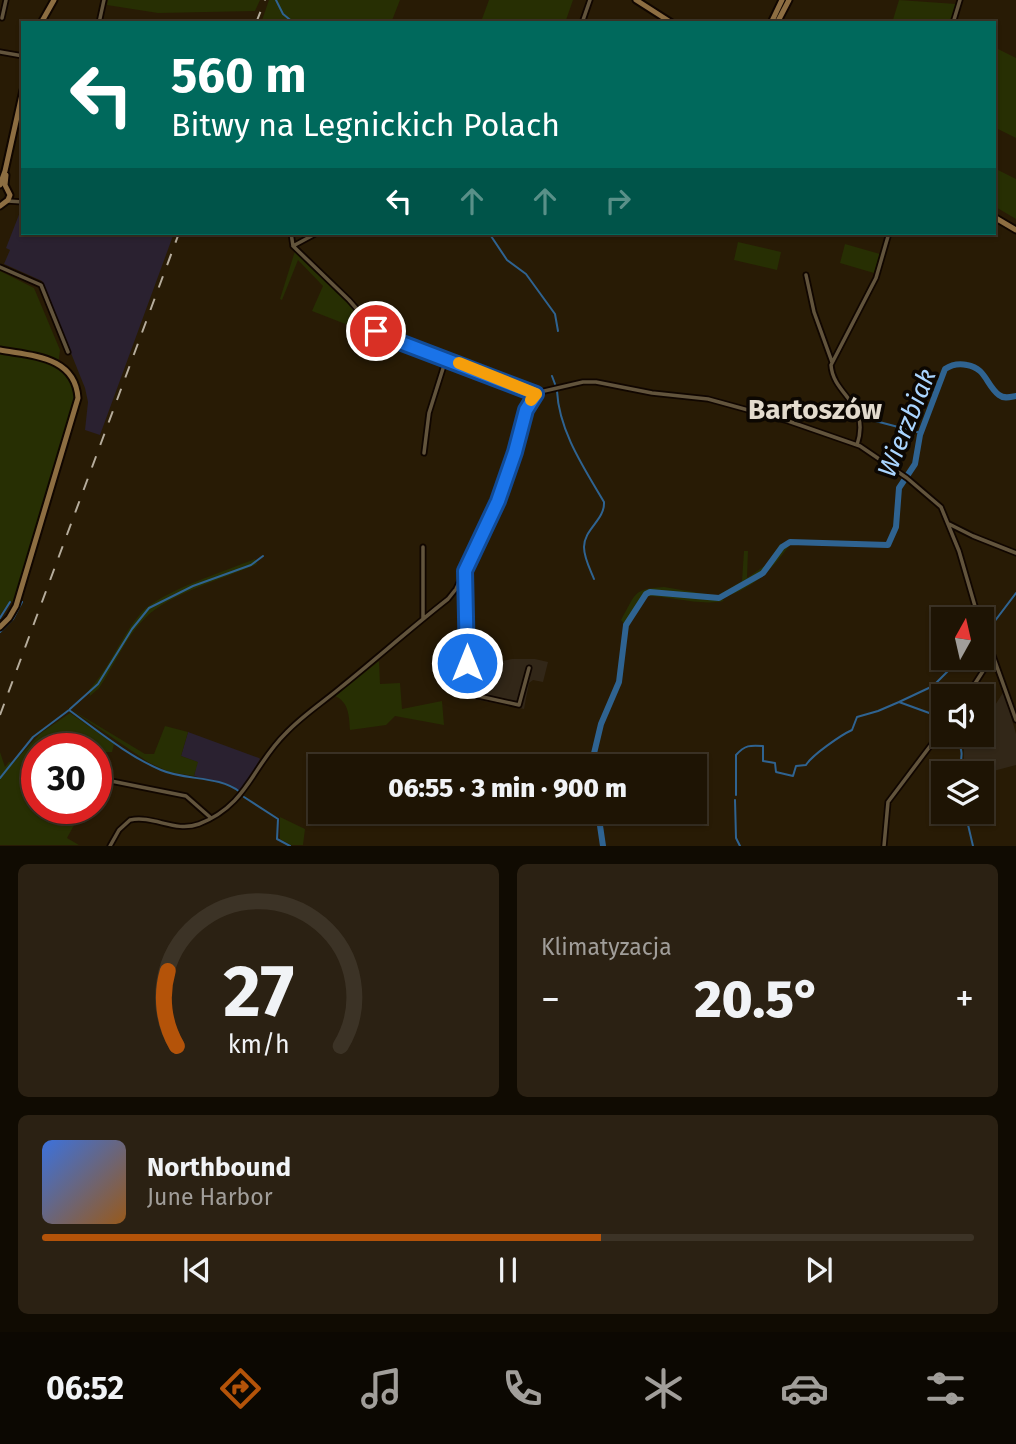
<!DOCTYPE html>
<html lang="pl">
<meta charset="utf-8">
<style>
:root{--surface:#1e1404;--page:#2b2113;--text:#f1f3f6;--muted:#a19e9a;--line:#3c3326;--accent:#b45309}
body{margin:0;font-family:"Fira Sans",sans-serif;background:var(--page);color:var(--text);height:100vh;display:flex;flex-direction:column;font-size:26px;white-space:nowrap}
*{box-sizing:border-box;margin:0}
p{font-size:23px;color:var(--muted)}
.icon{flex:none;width:38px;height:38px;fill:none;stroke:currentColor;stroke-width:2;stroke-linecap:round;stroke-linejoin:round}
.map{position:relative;height:846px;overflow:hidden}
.side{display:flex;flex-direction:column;gap:18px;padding:18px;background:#100b02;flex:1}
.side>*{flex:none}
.guide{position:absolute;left:21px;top:21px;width:975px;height:214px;border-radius:0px;box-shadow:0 2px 5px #0004,0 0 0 2px var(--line);background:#00695c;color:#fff;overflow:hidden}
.needle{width:46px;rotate:8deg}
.controls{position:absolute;left:931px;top:607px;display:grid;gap:14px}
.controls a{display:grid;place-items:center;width:63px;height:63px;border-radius:0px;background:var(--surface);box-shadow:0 2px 5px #0004,0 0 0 2px var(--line);font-size:35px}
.speed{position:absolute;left:21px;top:733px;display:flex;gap:14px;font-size:35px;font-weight:700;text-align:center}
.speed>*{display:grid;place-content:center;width:91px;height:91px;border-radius:50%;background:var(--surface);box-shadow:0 2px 5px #0004,0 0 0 2px var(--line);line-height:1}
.speed .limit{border:10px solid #d22;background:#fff;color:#111}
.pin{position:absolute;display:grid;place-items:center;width:60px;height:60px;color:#fff;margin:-30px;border:4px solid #fff;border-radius:50%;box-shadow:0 2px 7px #0007}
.me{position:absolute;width:77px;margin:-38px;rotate:0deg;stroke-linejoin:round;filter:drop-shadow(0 0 5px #0008)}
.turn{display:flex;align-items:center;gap:24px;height:147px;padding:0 35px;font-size:32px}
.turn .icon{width:91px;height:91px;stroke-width:2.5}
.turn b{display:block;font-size:49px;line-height:60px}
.lanes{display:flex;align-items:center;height:66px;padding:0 35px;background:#0003;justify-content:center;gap:35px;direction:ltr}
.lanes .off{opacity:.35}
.big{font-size:52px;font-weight:800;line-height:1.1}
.side .card{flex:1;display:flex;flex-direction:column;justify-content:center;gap:10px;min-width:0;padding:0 24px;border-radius:10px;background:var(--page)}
.side .dial{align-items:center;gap:0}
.dial svg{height:182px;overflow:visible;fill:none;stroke:var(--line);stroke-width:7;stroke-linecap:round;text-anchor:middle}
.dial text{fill:var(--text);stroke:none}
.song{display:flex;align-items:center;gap:21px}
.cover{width:84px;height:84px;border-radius:10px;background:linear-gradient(135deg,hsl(220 70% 55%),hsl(30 70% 35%))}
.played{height:7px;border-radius:4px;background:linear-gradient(90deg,var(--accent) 60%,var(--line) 60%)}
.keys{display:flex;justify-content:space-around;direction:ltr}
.heat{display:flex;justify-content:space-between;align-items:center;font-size:38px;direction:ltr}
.side .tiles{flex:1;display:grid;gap:18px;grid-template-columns:1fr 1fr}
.card:last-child{grid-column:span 2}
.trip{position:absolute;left:308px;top:754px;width:399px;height:70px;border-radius:0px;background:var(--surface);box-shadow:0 2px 5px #0004,0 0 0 2px var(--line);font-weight:800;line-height:70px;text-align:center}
.dock{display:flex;height:112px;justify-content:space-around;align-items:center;background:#0c0802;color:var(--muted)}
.dock .icon{width:49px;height:49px}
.dock .selected{color:var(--accent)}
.dock b{font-size:32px;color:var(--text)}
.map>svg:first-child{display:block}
.commercial{fill:#322718}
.industrial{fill:#2a2130}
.green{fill:#272f03}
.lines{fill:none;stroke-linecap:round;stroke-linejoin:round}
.stream{stroke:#2f6391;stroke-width:2}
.river{stroke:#2f6391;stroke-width:6}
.street-casing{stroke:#100600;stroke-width:7}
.secondary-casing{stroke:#100600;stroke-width:9}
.street{stroke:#62543c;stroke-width:3.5}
.secondary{stroke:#8d6e42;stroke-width:5}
.rail{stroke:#b6ad9d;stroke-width:2;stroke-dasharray:12 12;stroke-linecap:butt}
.route-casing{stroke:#114b97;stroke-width:18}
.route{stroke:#1a73e8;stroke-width:12}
.slow{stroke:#f59e0b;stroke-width:12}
.labels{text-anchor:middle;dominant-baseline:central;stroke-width:7;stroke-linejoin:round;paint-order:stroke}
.water-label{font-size:26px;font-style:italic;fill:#aad5ff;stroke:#0c0702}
.quarter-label{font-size:28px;font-weight:bold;fill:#e3dbce;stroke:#0c0702}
</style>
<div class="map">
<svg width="1016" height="846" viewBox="0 0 1016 846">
<rect width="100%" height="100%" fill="#281b05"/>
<!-- commercial -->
<path class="commercial" d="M512,659H535L548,662L543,682L533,680L529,683L524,709L479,700L486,664Z
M1004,691L1016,734V765L982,774L974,773L964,762V748L954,735H982V726Z"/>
<!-- industrial -->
<path class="industrial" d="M22,207L23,233H174L100,435L85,430L88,402L85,388L42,281L4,264L10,250L6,248Z
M188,732L259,758L260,759L241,792L231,785L194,776L197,762L181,756Z"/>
<!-- green -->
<path class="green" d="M108,0H260L255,11L158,13L107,5Z
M269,0H400L391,23H261Z
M489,0H573L565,23H492L482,19Z
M899,0L956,4L951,23H892Z
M994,47L1016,58V138L994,127Z
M994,168L1016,179V219L994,206Z
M738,242L781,252L777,270L734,260Z
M845,244L880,254L874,273L840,263Z
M295,251L347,301L374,332L443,360V362L312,311L323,286L298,260L282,300L280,299Z
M0,271L34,288L60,350L58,366C72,378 76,390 74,407L19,587L14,602L10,601L0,615Z
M780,544L789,546C771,570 758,584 730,595L722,593L742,581L744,551H748L747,578L766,565Z
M255,559L257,564C224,579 169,593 144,619C125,638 114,666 99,688L90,696L89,690C111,666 121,636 141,613C159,592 228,570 255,559Z
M664,587L717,596L724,601C698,606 672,596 646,596L625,625L621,620C636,594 632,589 664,587Z
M379,661L380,684L400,683L402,709L442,701L444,725L395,716L386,725L350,730C349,716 349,702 335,696Z
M72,710L145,754H154L165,726L188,732L181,756L198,762L194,776L169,772L148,762Z
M70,713L114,744L112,752H96V749H37V808L83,809L67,838L79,845H0V752L5,767L9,762L13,763L41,733Z
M280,817L305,829L303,845H291L280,839Z"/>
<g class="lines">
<!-- stream -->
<path class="stream" d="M276,0L283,14L294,23
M489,233L507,260L526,274L555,314L558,331
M552,376L555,384
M557,391C559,431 584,468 604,502C605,520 584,529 584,547C584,558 590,569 594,579
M864,418L921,433
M0,618L10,602
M988,630L1016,593
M0,632L13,619L22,602
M982,638L983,636
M70,709L98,684L132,629L149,608L193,586L251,565L263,556
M932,714L899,702L933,686L961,658
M935,715L941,726
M951,735C965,746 963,758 957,774
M0,778L33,737L69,710C98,731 128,756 161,770C186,781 218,775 240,792
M736,795V755C745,745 750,745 763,746V761L775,763L776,772L793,776L796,766L806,765C812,755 841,735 852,730L857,717L878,711L899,702
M244,797L278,819L277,839L290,846
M735,800L736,838L740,846
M965,812L973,846"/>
<!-- river -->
<path class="river" d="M591,766L601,724L619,682L626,625L646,594L650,592L719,598L763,573L782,547L790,542L888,545L896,527L899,488L915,464L920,435L945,369C951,365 958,363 967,365C986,368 986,385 999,395C1004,399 1010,397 1016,396
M598,812L603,846"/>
<!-- street casing -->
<g class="street-casing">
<path id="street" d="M2,18L6,0
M99,23L104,0
M582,23L590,0
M953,23L960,0
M0,52L23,56
M8,201L23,202
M291,233L293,246
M293,246L349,300L378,333L536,394
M293,246L317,233
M0,267L41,285L68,352
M806,275L814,312L832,362
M857,445C871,402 833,396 831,365L876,278L889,233
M424,453L429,413L446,359
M949,524L973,536L1016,553
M465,571L468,692L474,695L519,705L529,668
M423,619V547
M982,625L1016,720
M967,696L992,657
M106,780L186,796L211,818
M110,846L119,830L130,820C154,815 175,833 199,824C248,805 252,766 286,733C302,716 322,703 340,688C376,659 411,628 448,599L456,589L497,501L529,403L540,392L583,382H596L652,393L708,399L788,421L860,446L907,478L941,507L959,551L979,620
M884,846L888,802L943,729"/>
</g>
<!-- secondary casing -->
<g class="secondary-casing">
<path id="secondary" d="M636,0L672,23
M41,23L54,0
M771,23L782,0
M777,23L789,0
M0,185L5,171L23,90
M0,206L8,200L10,195L5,185L6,175
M994,217L1016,230
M0,350C32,356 75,356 78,398L16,606L9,618L0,627"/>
</g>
<!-- street -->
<use href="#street" class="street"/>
<!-- secondary -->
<use href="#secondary" class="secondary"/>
<!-- rail -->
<path class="rail" d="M256,23L265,0
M0,715L179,233"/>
</g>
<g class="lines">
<!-- route casing -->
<g class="route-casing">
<path id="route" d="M376,331L389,338L536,394L526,410L515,452L498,501L465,571L467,663"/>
</g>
<!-- route -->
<use href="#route" class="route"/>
<!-- slow -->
<path class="slow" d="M459,363L536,394L531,400"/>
</g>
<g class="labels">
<!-- water labels -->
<g class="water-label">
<text transform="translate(907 423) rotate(-68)">Wierzbiak</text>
</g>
<!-- quarter labels -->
<g class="quarter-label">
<text x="815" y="409">Bartoszów</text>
</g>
</g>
</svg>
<div class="controls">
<a><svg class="needle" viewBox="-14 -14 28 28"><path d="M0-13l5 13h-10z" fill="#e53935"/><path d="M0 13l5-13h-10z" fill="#a19e9a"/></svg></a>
<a><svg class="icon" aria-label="sound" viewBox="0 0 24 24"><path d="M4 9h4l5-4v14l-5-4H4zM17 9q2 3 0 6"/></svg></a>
<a><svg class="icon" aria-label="layers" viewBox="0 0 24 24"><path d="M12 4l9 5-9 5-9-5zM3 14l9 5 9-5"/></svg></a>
</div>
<div class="speed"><div class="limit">30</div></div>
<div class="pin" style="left:376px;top:331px;background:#d93025"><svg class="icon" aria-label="arrive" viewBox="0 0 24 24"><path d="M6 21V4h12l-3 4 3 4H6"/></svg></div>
<svg class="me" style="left:467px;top:663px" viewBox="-20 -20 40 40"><circle r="17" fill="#1a73e8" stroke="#fff" stroke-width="3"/><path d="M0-11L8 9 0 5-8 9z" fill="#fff"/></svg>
<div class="trip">06:55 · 3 min · 900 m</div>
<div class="guide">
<div class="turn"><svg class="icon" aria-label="left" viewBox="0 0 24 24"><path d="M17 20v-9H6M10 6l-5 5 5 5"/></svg><div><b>560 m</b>Bitwy na Legnickich Polach</div></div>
<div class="lanes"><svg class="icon" aria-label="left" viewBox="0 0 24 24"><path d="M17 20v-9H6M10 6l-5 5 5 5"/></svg><svg class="icon off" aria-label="ahead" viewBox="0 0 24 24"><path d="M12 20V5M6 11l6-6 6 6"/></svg><svg class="icon off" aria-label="ahead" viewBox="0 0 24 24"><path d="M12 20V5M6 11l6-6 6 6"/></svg><svg class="icon off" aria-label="right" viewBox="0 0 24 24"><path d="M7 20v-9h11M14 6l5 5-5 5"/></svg></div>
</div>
</div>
<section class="side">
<div class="tiles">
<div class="card dial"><svg viewBox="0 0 100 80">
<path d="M14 69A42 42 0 1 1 86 69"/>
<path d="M14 69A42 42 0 0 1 10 36" stroke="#b45309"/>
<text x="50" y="56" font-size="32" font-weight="700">27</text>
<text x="50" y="72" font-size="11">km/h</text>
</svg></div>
<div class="card"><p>Klimatyzacja</p>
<div class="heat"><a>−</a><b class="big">20.5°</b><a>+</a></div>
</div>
<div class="card">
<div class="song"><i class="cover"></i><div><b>Northbound</b><p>June Harbor</p></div></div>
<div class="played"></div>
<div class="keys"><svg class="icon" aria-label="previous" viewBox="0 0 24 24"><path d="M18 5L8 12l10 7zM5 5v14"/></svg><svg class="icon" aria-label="pause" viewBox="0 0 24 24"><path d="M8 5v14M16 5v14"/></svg><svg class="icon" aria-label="next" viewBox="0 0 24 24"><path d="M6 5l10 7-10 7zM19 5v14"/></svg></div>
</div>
</div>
</section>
<nav class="dock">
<b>06:52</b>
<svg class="icon selected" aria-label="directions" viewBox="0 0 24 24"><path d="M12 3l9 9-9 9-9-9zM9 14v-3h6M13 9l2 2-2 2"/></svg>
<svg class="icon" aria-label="music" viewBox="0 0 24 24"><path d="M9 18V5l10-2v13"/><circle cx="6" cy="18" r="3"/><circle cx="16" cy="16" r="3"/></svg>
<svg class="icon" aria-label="phone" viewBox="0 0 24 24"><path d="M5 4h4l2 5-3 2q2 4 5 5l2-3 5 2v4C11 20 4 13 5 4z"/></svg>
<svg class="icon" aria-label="climate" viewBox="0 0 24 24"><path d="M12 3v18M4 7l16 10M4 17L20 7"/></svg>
<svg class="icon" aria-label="car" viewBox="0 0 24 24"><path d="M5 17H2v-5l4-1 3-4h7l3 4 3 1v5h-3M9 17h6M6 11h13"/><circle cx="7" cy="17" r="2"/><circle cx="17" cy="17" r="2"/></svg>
<svg class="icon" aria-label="filters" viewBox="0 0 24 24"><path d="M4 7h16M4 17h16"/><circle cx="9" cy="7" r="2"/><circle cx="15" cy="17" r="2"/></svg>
</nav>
